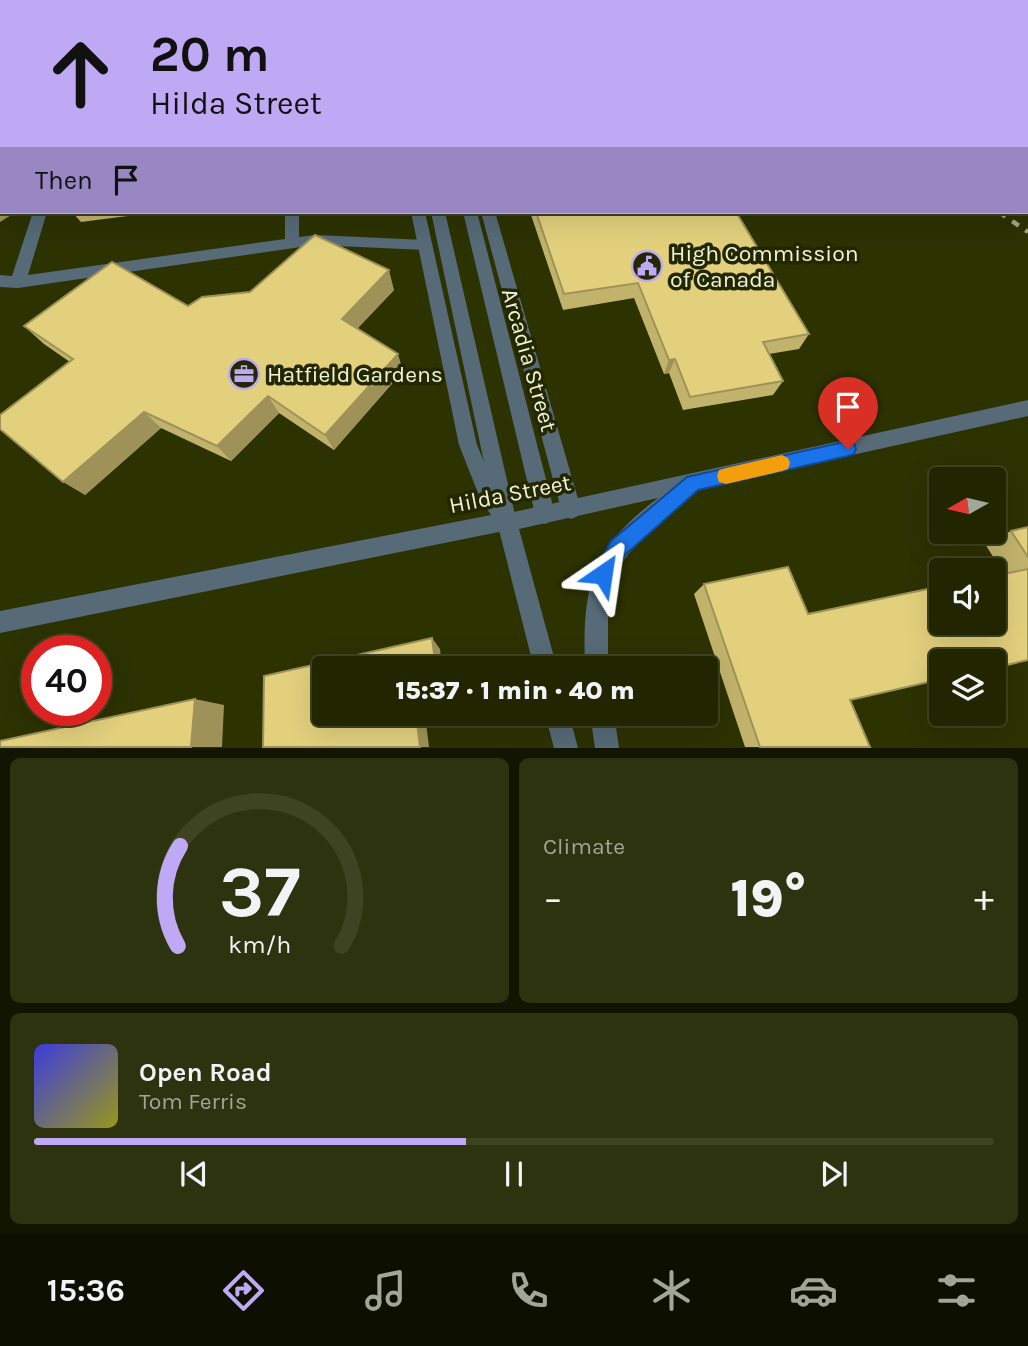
<!DOCTYPE html>
<meta charset="utf-8">
<style>
:root{--surface:#212600;--page:#2d320f;--text:#f1f3f6;--muted:#a2a599;--line:#3e4322;--accent:#bfa9f4}
body{margin:0;font-family:Karla,sans-serif;background:var(--page);color:var(--text);height:100vh;display:flex;flex-direction:column;font-size:26px;white-space:nowrap}
*{box-sizing:border-box;margin:0}
p{font-size:23px;color:var(--muted)}
.icon{flex:none;width:38px;height:38px;fill:none;stroke:currentColor;stroke-width:2;stroke-linecap:round;stroke-linejoin:round}
.map{position:relative;height:748px;overflow:hidden}
.drawer{display:flex;flex-direction:column;gap:10px;padding:10px;background:#121500;flex:1}
.drawer>*{flex:none}
.banner{position:absolute;left:0px;top:0px;width:1029px;height:214px;box-shadow:0 7px 28px #0002,0 0 0 2px var(--line);background:#bfa9f4;color:#111;overflow:hidden}
.needle{width:46px;rotate:262deg}
.fabs{position:absolute;left:929px;top:467px;display:grid;gap:14px}
.fabs a{display:grid;place-items:center;width:77px;height:77px;border-radius:7px;background:var(--surface);box-shadow:0 7px 28px #0002,0 0 0 2px var(--line);font-size:35px}
.speed{position:absolute;left:21px;top:635px;display:flex;gap:14px;font-size:35px;font-weight:700;text-align:center}
.speed>*{display:grid;place-content:center;width:91px;height:91px;border-radius:50%;background:var(--surface);box-shadow:0 7px 28px #0002,0 0 0 2px var(--line);line-height:1}
.speed .limit{border:10px solid #d22;background:#fff;color:#111}
.pin{position:absolute;display:grid;place-items:center;width:60px;height:60px;color:#fff;margin:-72px -30px;border-radius:50% 50% 50% 0;rotate:-45deg;box-shadow:0 0 7px #0007}
.pin .icon{rotate:45deg}
.me{position:absolute;width:77px;margin:-38px;rotate:32deg;stroke-linejoin:round;filter:drop-shadow(0 0 5px #0008)}
.turn{display:flex;align-items:center;gap:24px;height:147px;padding:0 35px;font-size:32px}
.turn .icon{width:91px;height:91px;stroke-width:2.5}
.turn b{display:block;font-size:49px;line-height:60px}
.then{display:flex;align-items:center;height:66px;padding:0 35px;background:#0003;gap:14px;font-size:26px}
.big{font-size:52px;font-weight:800;line-height:1.1}
.drawer .widget{flex:1;display:flex;flex-direction:column;justify-content:center;gap:10px;min-width:0;padding:0 24px;border-radius:10px;background:var(--page)}
.drawer .dial{align-items:center;gap:0}
.dial svg{height:182px;overflow:visible;fill:none;stroke:var(--line);stroke-width:7;stroke-linecap:round;text-anchor:middle}
.dial text{fill:var(--text);stroke:none}
.song{display:flex;align-items:center;gap:21px}
.cover{width:84px;height:84px;border-radius:10px;background:linear-gradient(135deg,hsl(240 70% 55%),hsl(60 70% 35%))}
.played{height:7px;border-radius:4px;background:linear-gradient(90deg,var(--accent) 45%,var(--line) 45%)}
.keys{display:flex;justify-content:space-around;direction:ltr}
.heat{display:flex;justify-content:space-between;align-items:center;font-size:38px;direction:ltr}
.drawer .tiles{flex:1;display:grid;gap:10px;grid-template-columns:1fr 1fr}
.widget:last-child{grid-column:span 2}
.trip{position:absolute;left:312px;top:656px;width:406px;height:70px;border-radius:7px;background:var(--surface);box-shadow:0 7px 28px #0002,0 0 0 2px var(--line);font-weight:800;line-height:70px;text-align:center}
.tabs{display:flex;height:112px;justify-content:space-around;align-items:center;background:#0d0f00;color:var(--muted)}
.tabs .icon{width:49px;height:49px}
.tabs .selected{color:var(--accent)}
.tabs b{font-size:32px;color:var(--text)}
.map>svg:first-child{display:block}
.lines{fill:none;stroke-linecap:round;stroke-linejoin:round}
.service{fill:#566a77;fill-rule:evenodd}
.minor{fill:#566a77;fill-rule:evenodd}
.tertiary{fill:#566a77;fill-rule:evenodd}
.rail-far1{stroke:#a0a581;stroke-width:3.5;stroke-dasharray:6 6;stroke-linecap:butt}
.rail{stroke:#a0a581;stroke-width:4.5;stroke-dasharray:8 8;stroke-linecap:butt}
.wall{fill:#c2b36c}
.shaded-wall{fill:#9e9258}
.building{fill:#e2d07d;stroke:#9e9258;stroke-width:2}
.route{fill:#1a73e8;stroke:#114b97;stroke-width:2}
.slow{fill:#f59e0b}
.labels{text-anchor:middle;dominant-baseline:central;stroke-width:7;stroke-linejoin:round;paint-order:stroke}
.poi-label{font-size:23px;fill:#eef3d9;stroke:#232803;text-anchor:start}
.street-label{font-size:23px;fill:#eef3d9;stroke:#232803}
</style>
<div class="map">
<svg width="1028" height="748" viewBox="0 0 1028 748">
<rect width="100%" height="100%" fill="#2c3200"/>
<g class="lines">
<!-- service -->
<path class="service" d="M78,0H88L77,2Z
M124,0H134L123,2Z
M386,0H396L397,2H387Z
M479,0H489L490,2H480Z
M33,212H47L28,275L285,239V212H299V237L315,235L425,240L433,245L425,250L315,245L18,288L0,287V275L12,276Z
M431,212H445L516,519L513,526L506,529L499,526L496,519Z
M463,212H477L555,514L552,521L545,524L538,521L535,514Z"/>
<!-- minor -->
<path class="minor" d="M373,0H383V2H373Z
M435,0H445L446,2H436Z
M411,212H425L477,445L494,485L517,522L514,529L0,633V611L491,515L480,498L459,445Z
M481,212H495L581,509L578,516L571,519L564,516L561,509Z"/>
<!-- tertiary -->
<path class="tertiary" d="M1028,400V416L699,489L641,538L617,569L608,606V668H585C582,587 591,548 658,498L519,529L557,668H534L497,522L500,515Z
M545,714H569L578,748H554Z
M590,714H614L619,748H595Z"/>
<!-- rail-far1 -->
<path class="rail-far1" d="M674,0L677,2
M700,0L703,2
M727,0L730,2
M772,0L775,2"/>
<!-- rail -->
<path class="rail" d="M999,212L1028,232
M1025,212L1028,214"/>
</g>
<!-- wall -->
<path class="wall" d="M792,0H1028V143L1027,2H795Z
M72,212H159L81,222Z
M530,212H736L809,334L799,349L769,354L783,381L773,395L683,410L669,373L664,374L634,298L563,310Z
M394,290L358,328L403,371L334,450L279,413L231,461L161,428L85,495L70,362L44,344L24,326L188,306Z
M1028,527V660L850,700L870,747H745L694,594L704,584L808,614L1004,574L985,544L1011,531Z"/>
<!-- shaded-wall -->
<path class="shaded-wall" d="M0,0H19L16,2H2V8L0,9Z
M355,0H373L374,2H353Z
M849,0H861L860,2H848Z
M2,80V125L0,126V81Z
M2,129V212H16L0,222V133Z
M389,270L394,290L349,337L342,319Z
M398,354L403,371L334,450L325,435Z
M675,359L669,373L664,374L669,360Z
M268,396L279,413L231,461L217,446Z
M144,412L161,428L85,495L63,482Z
M432,638L440,649L442,668H436Z
M195,699L224,705L222,747H191Z
M416,714H425L429,747H420Z"/>
<!-- building -->
<path class="building" d="M131,0H355L353,2H131Z
M496,0H661L664,2H491Z
M886,0H1028V85L1027,2H889Z
M0,55H2V80L0,81Z
M2,119V130L0,133V120Z
M536,212H736L809,334L763,342L783,381L690,397L675,359L669,360L638,283L564,294Z
M315,235L389,270L342,319L398,354L325,435L268,396L217,446L144,412L63,482L0,429V415L73,359L24,326L112,262L188,306L202,297L250,292Z
M1028,527V557L1011,531Z
M788,567L808,614L942,586V623H994V576L1028,569V660L994,668V662H942V679L850,700L870,747H760L704,584Z
M432,638L436,668H324V714H416L420,747H263L264,676Z
M195,699L191,747H0V741Z"/>
<!-- route -->
<path class="route" d="M848,441L854,443L856,449L854,454L848,456L698,490L625,555L610,581L603,584L596,581L593,574L611,541L687,477Z"/>
<!-- slow -->
<path class="slow" d="M782,455L788,458L790,463L788,469L782,471L726,484L719,482L717,476L719,470L726,468Z"/>
<!-- icons -->
<defs>
<g id="civic-ring" transform="scale(1.575)"><circle r="9.5" fill="#232803" stroke="#bfa9f4" stroke-width="1.5"/><path d="M-.6-6.5H3V-4.5H.6V-3L4-1V1h2V6H-6V1h2V-1L-.6-3ZM-1.2 2.5V6h2.4V2.5Z" fill="#bfa9f4"/></g>
<g id="office-ring" transform="scale(1.575)"><circle r="9.5" fill="#232803" stroke="#bfa9f4" stroke-width="1.5"/><path d="M-6-3h4V-5.5h4V-3h4V5H-6ZM-1-4.5V-3h2v-1.5ZM-6 0V1H6V0Z" fill="#bfa9f4"/></g>
</defs>
<g fill-rule="evenodd">
<use href="#civic-ring" x="647" y="266"/>
<use href="#office-ring" x="244" y="374"/>
</g>
<g class="labels">
<!-- poi labels -->
<g class="poi-label">
<text x="670" y="253">High Commission<tspan x="670" dy="26">of Canada</tspan></text>
<text x="267" y="374">Hatfield Gardens</text>
</g>
<!-- street labels -->
<g class="street-label">
<text transform="translate(529 360) rotate(74)">Arcadia Street</text>
<text transform="translate(510 494) rotate(-11)">Hilda Street</text>
</g>
</g>
</svg>
<div class="fabs">
<a><svg class="needle" viewBox="-14 -14 28 28"><path d="M0-13l5 13h-10z" fill="#e53935"/><path d="M0 13l5-13h-10z" fill="#a2a599"/></svg></a>
<a><svg class="icon" aria-label="sound" viewBox="0 0 24 24"><path d="M4 9h4l5-4v14l-5-4H4zM17 9q2 3 0 6"/></svg></a>
<a><svg class="icon" aria-label="layers" viewBox="0 0 24 24"><path d="M12 4l9 5-9 5-9-5zM3 14l9 5 9-5"/></svg></a>
</div>
<div class="speed"><div class="limit">40</div></div>
<div class="pin" style="left:848px;top:449px;background:#d93025"><svg class="icon" aria-label="arrive" viewBox="0 0 24 24"><path d="M6 21V4h12l-3 4 3 4H6"/></svg></div>
<svg class="me" style="left:603px;top:574px" viewBox="-20 -20 40 40"><path d="M0-17L14 15 0 8-14 15z" fill="#1a73e8" stroke="#fff" stroke-width="4"/></svg>
<div class="trip">15:37 · 1 min · 40 m</div>
<div class="banner">
<div class="turn"><svg class="icon" aria-label="ahead" viewBox="0 0 24 24"><path d="M12 20V5M6 11l6-6 6 6"/></svg><div><b>20 m</b>Hilda Street</div></div>
<div class="then">Then<svg class="icon" aria-label="arrive" viewBox="0 0 24 24"><path d="M6 21V4h12l-3 4 3 4H6"/></svg></div>
</div>
</div>
<section class="drawer">
<div class="tiles">
<div class="widget dial"><svg viewBox="0 0 100 80">
<path d="M14 69A42 42 0 1 1 86 69"/>
<path d="M14 69A42 42 0 0 1 15 25" stroke="#bfa9f4"/>
<text x="50" y="56" font-size="32" font-weight="700">37</text>
<text x="50" y="72" font-size="11">km/h</text>
</svg></div>
<div class="widget"><p>Climate</p>
<div class="heat"><a>−</a><b class="big">19°</b><a>+</a></div>
</div>
<div class="widget">
<div class="song"><i class="cover"></i><div><b>Open Road</b><p>Tom Ferris</p></div></div>
<div class="played"></div>
<div class="keys"><svg class="icon" aria-label="previous" viewBox="0 0 24 24"><path d="M18 5L8 12l10 7zM5 5v14"/></svg><svg class="icon" aria-label="pause" viewBox="0 0 24 24"><path d="M8 5v14M16 5v14"/></svg><svg class="icon" aria-label="next" viewBox="0 0 24 24"><path d="M6 5l10 7-10 7zM19 5v14"/></svg></div>
</div>
</div>
</section>
<nav class="tabs">
<b>15:36</b>
<svg class="icon selected" aria-label="directions" viewBox="0 0 24 24"><path d="M12 3l9 9-9 9-9-9zM9 14v-3h6M13 9l2 2-2 2"/></svg>
<svg class="icon" aria-label="music" viewBox="0 0 24 24"><path d="M9 18V5l10-2v13"/><circle cx="6" cy="18" r="3"/><circle cx="16" cy="16" r="3"/></svg>
<svg class="icon" aria-label="phone" viewBox="0 0 24 24"><path d="M5 4h4l2 5-3 2q2 4 5 5l2-3 5 2v4C11 20 4 13 5 4z"/></svg>
<svg class="icon" aria-label="climate" viewBox="0 0 24 24"><path d="M12 3v18M4 7l16 10M4 17L20 7"/></svg>
<svg class="icon" aria-label="car" viewBox="0 0 24 24"><path d="M5 17H2v-5l4-1 3-4h7l3 4 3 1v5h-3M9 17h6M6 11h13"/><circle cx="7" cy="17" r="2"/><circle cx="17" cy="17" r="2"/></svg>
<svg class="icon" aria-label="filters" viewBox="0 0 24 24"><path d="M4 7h16M4 17h16"/><circle cx="9" cy="7" r="2"/><circle cx="15" cy="17" r="2"/></svg>
</nav>
